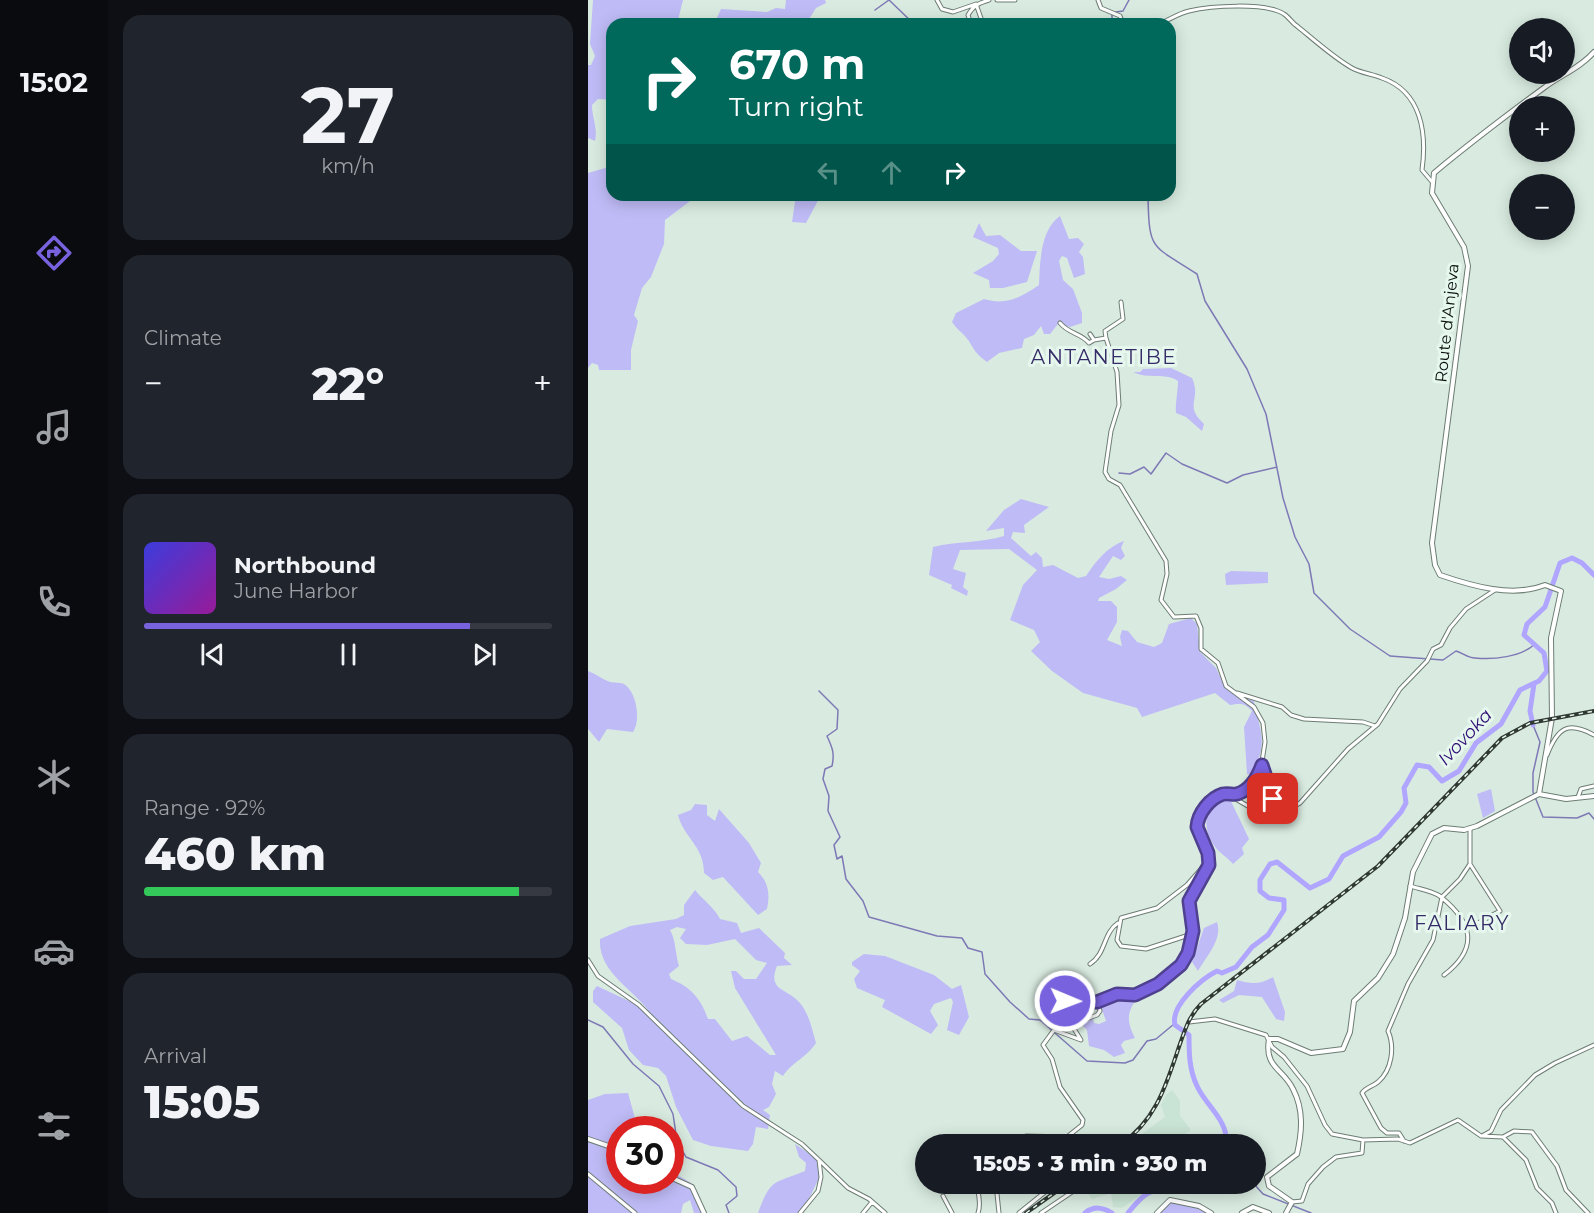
<!DOCTYPE html>
<meta charset="utf-8">
<style>
:root{--surface:#171b24;--page:#20242c;--text:#f1f3f6;--muted:#9ea1a6;--line:#363941;--accent:#7962dd}
body{margin:0;font-family:Montserrat,sans-serif;background:var(--page);color:var(--text);height:100vh;display:flex;flex-direction:column;font-size:22px;white-space:nowrap}
*{box-sizing:border-box;margin:0}
p{font-size:20px;color:var(--muted)}
.icon{flex:none;width:33px;height:33px;fill:none;stroke:currentColor;stroke-width:2;stroke-linecap:round;stroke-linejoin:round}
.map{position:relative;flex:1;overflow:hidden}
.drawer{display:flex;flex-direction:column;gap:15px;padding:15px;background:#0d0f14;width:480px}
.drawer>*{flex:none}
.hud{position:absolute;left:18px;top:18px;width:570px;height:183px;border-radius:18px;box-shadow:0 3px 15px #0003;background:#00695c;color:#fff;overflow:hidden}
.tools{position:absolute;left:921px;top:18px;display:grid;gap:12px}
.tools a{display:grid;place-items:center;width:66px;height:66px;border-radius:50%;background:var(--surface);box-shadow:0 3px 15px #0003;font-size:30px}
.speed{position:absolute;left:18px;top:1116px;display:flex;gap:12px;font-size:30px;font-weight:700;text-align:center}
.speed>*{display:grid;place-content:center;width:78px;height:78px;border-radius:50%;background:var(--surface);box-shadow:0 3px 15px #0003;line-height:1}
.speed .limit{border:9px solid #d22;background:#fff;color:#111}
.pin{position:absolute;display:grid;place-items:center;width:51px;height:51px;color:#fff;margin:-26px;border-radius:12px;box-shadow:0 3px 9px #0006}
.me{position:absolute;width:66px;margin:-33px;rotate:91deg;stroke-linejoin:round;filter:drop-shadow(0 0 4px #0008)}
.turn{display:flex;align-items:center;gap:21px;height:126px;padding:0 24px;font-size:27px}
.turn .icon{width:78px;height:78px;stroke-width:2.5}
.turn b{display:block;font-size:42px;line-height:51px}
.lanes{display:flex;align-items:center;height:57px;padding:0 24px;background:#0003;justify-content:center;gap:30px;direction:ltr}
.lanes .off{opacity:.35}
.big{font-size:45px;font-weight:800;line-height:1.1}
.drawer .card{flex:1;display:flex;flex-direction:column;justify-content:center;gap:9px;min-width:0;padding:0 21px;border-radius:18px;background:var(--page)}
.drawer .dial{align-items:center;gap:0}
.dial b{font-size:78px;line-height:1}
.song{display:flex;align-items:center;gap:18px}
.cover{width:72px;height:72px;border-radius:9px;background:linear-gradient(135deg,hsl(240 70% 55%),hsl(300 70% 35%))}
.played{height:6px;border-radius:3px;background:linear-gradient(90deg,var(--accent) 80%,var(--line) 80%)}
.keys{display:flex;justify-content:space-around;direction:ltr}
.heat{display:flex;justify-content:space-between;align-items:center;font-size:33px;direction:ltr}
.charge{height:9px;border-radius:4px;background:linear-gradient(90deg,#34c759 92%,var(--line) 0)}
.trip{position:absolute;left:327px;top:1134px;width:351px;height:60px;border-radius:30px;background:var(--surface);box-shadow:0 3px 15px #0003;font-weight:800;line-height:60px;text-align:center}
main{display:flex;flex:1;min-height:0}
.dock{display:flex;flex-direction:column;width:108px;justify-content:space-around;align-items:center;background:#090b0e;color:var(--muted)}
.dock .icon{width:42px;height:42px}
.dock .current{color:var(--accent)}
.dock b{font-size:27px;color:var(--text)}
.map>svg:first-child{display:block}
.built{fill:#c9e3d4}
.green{fill:#bfbbf6;fill-rule:evenodd}
.lines{fill:none;stroke-linecap:round;stroke-linejoin:round}
.stream{stroke:#7e79b6;stroke-width:1.5}
.river{stroke:#b0a6ff;stroke-width:5}
.minor-casing{stroke:#6d7d74;stroke-width:5}
.tertiary-casing{stroke:#6d7d74;stroke-width:6}
.minor{stroke:#fff;stroke-width:3}
.tertiary{stroke:#fff;stroke-width:4}
.rail-casing{stroke:#303833;stroke-width:4}
.rail{stroke:#e6f8ee;stroke-width:1.5;stroke-dasharray:4.5;stroke-linecap:butt}
.route-casing{stroke:#4f4090;stroke-width:15}
.route{stroke:#7962dd;stroke-width:10}
.labels{text-anchor:middle;dominant-baseline:central;stroke-width:6;stroke-linejoin:round;paint-order:stroke}
.street-label{font-size:16px;fill:#090f0c;stroke:#e6f8ee}
.water-label{font-size:18px;font-style:italic;fill:#300e75;stroke:#e6f8ee}
.quarter-label{font-size:20px;letter-spacing:1.5px;fill:#352b66;stroke:#e6f8ee}
</style>
<main>
<nav class="dock">
<b>15:02</b>
<svg class="icon current" aria-label="directions" viewBox="0 0 24 24"><path d="M12 3l9 9-9 9-9-9zM9 14v-3h6M13 9l2 2-2 2"/></svg>
<svg class="icon" aria-label="music" viewBox="0 0 24 24"><path d="M9 18V5l10-2v13"/><circle cx="6" cy="18" r="3"/><circle cx="16" cy="16" r="3"/></svg>
<svg class="icon" aria-label="phone" viewBox="0 0 24 24"><path d="M5 4h4l2 5-3 2q2 4 5 5l2-3 5 2v4C11 20 4 13 5 4z"/></svg>
<svg class="icon" aria-label="climate" viewBox="0 0 24 24"><path d="M12 3v18M4 7l16 10M4 17L20 7"/></svg>
<svg class="icon" aria-label="car" viewBox="0 0 24 24"><path d="M5 17H2v-5l4-1 3-4h7l3 4 3 1v5h-3M9 17h6M6 11h13"/><circle cx="7" cy="17" r="2"/><circle cx="17" cy="17" r="2"/></svg>
<svg class="icon" aria-label="filters" viewBox="0 0 24 24"><path d="M4 7h16M4 17h16"/><circle cx="9" cy="7" r="2"/><circle cx="15" cy="17" r="2"/></svg>
</nav>
<section class="drawer">
<div class="card dial"><b>27</b><p>km/h</p></div>
<div class="card"><p>Climate</p>
<div class="heat"><a>−</a><b class="big">22°</b><a>+</a></div>
</div>
<div class="card">
<div class="song"><i class="cover"></i><div><b>Northbound</b><p>June Harbor</p></div></div>
<div class="played"></div>
<div class="keys"><svg class="icon" aria-label="previous" viewBox="0 0 24 24"><path d="M18 5L8 12l10 7zM5 5v14"/></svg><svg class="icon" aria-label="pause" viewBox="0 0 24 24"><path d="M8 5v14M16 5v14"/></svg><svg class="icon" aria-label="next" viewBox="0 0 24 24"><path d="M6 5l10 7-10 7zM19 5v14"/></svg></div>
</div>
<div class="card"><p>Range · 92%</p><b class="big">460 km</b><div class="charge"></div></div>
<div class="card"><p>Arrival</p><b class="big">15:05</b></div>
</section>
<div class="map">
<svg width="1006" height="1213" viewBox="0 0 1006 1213">
<rect width="100%" height="100%" fill="#d9ebe0"/>
<!-- built -->
<path class="built" d="M584,1090L592,1101V1116L603,1130L583,1144H540L577,1117L573,1105L578,1095Z
M504,1184H569L534,1208L525,1207L523,1193L504,1199L498,1191Z"/>
<!-- green -->
<path class="green" d="M5,0H95L89,24H24V100L10,99L4,105C4,118 10,128 7,141L0,138V65H3L7,56L2,44Z
M198,0H237L238,3L228,8L218,24H136L128,20L133,9L179,12L188,8L197,9Z
M24,166V195H110L77,220L76,244L63,277L54,288L46,315L50,321L43,350V370H11L10,365L4,363L0,368V173Z
M208,195H233L218,223L204,222Z
M472,216L481,239L490,238L496,244L491,252L495,257L497,274L486,278L479,258L474,256L471,261L475,280L485,289L494,313V323L482,327L470,324L462,334H456L453,326L446,335L436,339L434,348L411,353L399,362C383,350 387,348 377,336C372,331 368,328 364,322L368,313L396,299C419,306 433,297 451,285C452,263 452,230 472,216Z
M391,223L398,236L412,235L433,251H449L439,282L415,288H402L401,280L385,273L405,261L411,254L410,248L385,237Z
M583,368L604,378C614,400 595,405 616,424L614,431L598,417L588,413C587,405 590,391 590,381C577,372 561,380 545,372H552L555,369Z
M433,499L461,507L436,525L437,533L425,532L423,538L443,556L448,552L454,558L455,567L465,565L490,578L498,576C508,561 519,547 536,541L533,548L537,556L533,560L525,556L511,577L521,579L533,576L539,580L528,589L511,598L510,601H523L529,607V622L519,640L534,646L532,637L534,630L540,631L549,642L566,647L574,643L581,624L603,618L609,624L612,652L628,668L636,685L647,694L666,701C673,734 680,743 664,775L659,774L656,727L664,711C657,703 652,703 642,705L627,693L554,717L549,708L495,693L464,671L443,651L452,642L446,630L422,620L435,585L449,570L421,549L372,550L365,569L378,573L375,587L380,591L379,596L363,588L364,585L341,575L345,547C369,541 393,543 416,536V528L398,531L416,510Z
M643,571L680,572V583L638,585L637,574Z
M0,671C8,674 14,679 22,682C26,683 32,682 36,684C49,692 53,721 45,732L19,729L11,742L0,729Z
M903,789L907,811L895,818L889,794Z
M640,795L661,839L654,848L656,854L645,864C640,858 632,853 628,848C612,828 616,803 640,795Z
M107,804L119,805V815L127,821L131,809L161,843L173,863L170,872C181,883 182,895 179,909L170,915L135,877L125,880L116,873C116,846 96,838 90,815L103,810Z
M107,890C116,901 126,907 132,919L149,923L153,933L171,928L197,953L196,958L204,965L189,966C179,991 199,988 211,1002C221,1013 224,1029 228,1043C217,1059 205,1061 195,1076L187,1071L184,1084L188,1094L181,1107L175,1110L182,1115L180,1129L168,1127L165,1144L160,1151L123,1146L105,1140L88,1107L78,1076L70,1068L55,1065L41,1050L34,1028L5,1002V991L9,986L60,1010C42,987 10,971 12,939L42,926L88,919L96,915V905ZM89,927L98,929L92,938L98,944L119,945L147,939L168,960L179,963L168,979H156L148,971H143L147,988L188,1055H182L159,1036L144,1041L127,1019H120C113,999 103,987 83,979L81,974L91,966C87,953 88,940 82,930Z
M629,922C635,939 618,957 610,971L604,962L616,928Z
M276,954L297,956L346,975L364,989L373,985L381,1017L371,1035L359,1030L365,1002L363,998L346,1004L342,1011L350,1025L343,1034L294,1007L297,1000L269,988L266,979L272,971L264,965V962Z
M685,977L697,1012L696,1021L688,1019L674,997L651,995L635,1003L631,1000L646,991L649,980C663,984 672,985 685,977Z
M536,995L549,999C538,1013 539,1022 547,1038L536,1041L533,1045L537,1053L526,1057L516,1050L501,1046L499,1030L493,1024L505,1019L506,1023L511,1024L518,1021L511,1001Z
M40,1093L50,1129L32,1130L31,1144L23,1143L31,1146L32,1180H82L83,1157L89,1161L83,1171L103,1183L116,1213H106L102,1200L95,1204L93,1213H0V1100L17,1094Z
M207,1144L229,1159L232,1176L214,1213H170C183,1178 185,1184 217,1171L218,1163L211,1157Z
M584,1201L611,1208L619,1213H569Z"/>
<g class="lines">
<!-- stream -->
<path class="stream" d="M287,10L301,0L326,24
M528,12L535,11L541,0
M524,15V24
M560,195C561,252 563,244 609,274L617,301L659,369L678,414L695,498L707,537L721,564L726,593L762,629L802,656L855,660L868,651C875,653 880,658 887,658C905,660 933,657 947,644
M531,473L542,474L556,467L563,474L578,453L594,464L639,483L655,475L689,467
M231,691L250,710L249,729L239,736C244,747 247,753 244,766L237,769L235,779L241,796L240,811L252,837L246,845L249,859L254,856L258,879L275,901L281,917L349,936L374,938L380,948L394,952L397,974L422,1002L441,1019L452,1020L499,1061L537,1063L545,1060L559,1041L568,1039L586,1024
M945,725L952,742L945,773V792L955,817L989,818L1001,813L1006,819
M0,1020L15,1027L45,1064L71,1086L85,1114L89,1141L98,1157L130,1170L148,1187L149,1196L138,1205L141,1213
M666,1184L675,1194L723,1213"/>
<!-- river -->
<path class="river" d="M945,725L942,711L946,684
M638,1144C641,1121 618,1106 609,1086C601,1069 601,1053 601,1035L587,1025C582,1006 613,979 629,971L634,973L648,967L664,947L680,935L696,910V900L681,898L672,891V880L682,864L689,862L722,888L741,879L755,856L791,837L813,812L818,803L816,788L829,765L841,767L854,781L871,771L888,743L913,724L932,690L951,681L959,671L956,653L936,635L939,624L957,607L972,563L984,558L994,563L1006,575
M497,1213C505,1206 515,1207 524,1213
M540,1213C550,1201 559,1189 576,1189L580,1184"/>
<!-- minor casing -->
<g class="minor-casing">
<path id="minor" d="M349,0L354,9L365,12L388,4L395,24
M409,0H427
M510,0L513,8L532,16L535,24
M383,24L380,15C386,5 391,3 401,0
M571,24C581,20 591,13 601,11C622,6 677,2 696,14C701,17 704,23 709,26C725,39 746,58 764,68C773,73 784,74 794,78C834,92 839,134 834,170L845,183
M472,323C481,334 493,333 501,343L506,340
M502,334L506,340L518,338L529,372L531,405L523,431L517,472L521,479L532,485L578,561L579,574L573,600L586,617L608,616L613,628V649L630,663L638,686L666,707L675,723L677,742L673,768L662,785L645,794
M518,338L517,331L535,319L533,302
M649,693L694,707L703,715L716,719L775,722L787,726
M959,755C970,727 980,721 1006,735
M675,767L685,799L701,809
M990,797L993,789L1006,786
M822,886C831,889 846,891 853,897C885,923 891,948 856,975
M879,925L888,924L912,911L882,864
M604,934L558,949L533,946L529,940L533,918L569,908L599,885L621,860
M0,960L10,976L51,1005L155,1106L214,1144L231,1160L233,1177L230,1191L212,1213
M502,964C518,954 515,933 530,923
M477,1000L481,985L490,979
M601,1022L627,1019L678,1035L684,1047L696,1057L719,1086L737,1125L744,1134L775,1140
M485,1024L509,1015L512,1011L509,1001L529,995L551,994L582,976L593,965L600,953L605,931L601,901L622,865L620,853L609,827C610,811 625,796 639,794L679,817L698,811L712,803L760,749L790,724L812,689L839,661L845,649L853,645L862,628L878,609L907,590
M894,1136L903,1131L913,1110L947,1075L967,1063L1006,1045
M915,1137L926,1131L944,1132L969,1166L978,1190L1000,1213
M816,1141L811,1133H799L793,1128L774,1093C778,1087 784,1087 790,1082C804,1070 807,1047 800,1031L820,984L845,940L854,897L872,879L882,864V828
M347,1143L350,1144
M418,1144L425,1142
M423,1144L438,1136L479,1137L494,1125L495,1120L472,1087L464,1059L455,1045L466,1030L493,1040L475,1011L477,1001L509,1002
M231,1160L260,1188L281,1199L297,1213
M0,1174L47,1213
M408,1184L411,1213
M355,1196L364,1213
M704,1202L714,1201L720,1184L735,1167L748,1157L774,1153L775,1140L810,1139L822,1143L870,1120L893,1136L915,1137L938,1160L949,1188L964,1203L968,1213
M275,1213L284,1202
M390,1213C394,1203 389,1194 390,1184
M431,1213L467,1184
M453,1213L496,1184"/>
</g>
<!-- tertiary casing -->
<g class="tertiary-casing">
<path id="tertiary" d="M951,794L964,718L963,638L973,591L957,585C925,598 884,586 852,575L847,565L844,543L880,266L876,247L844,193L846,173C882,143 919,115 957,87C973,75 992,68 1006,52
M0,1139L32,1150
M82,1177L104,1187L116,1213
M569,1213L582,1200L611,1206L623,1213
M654,1213L665,1207L681,1213
M698,1213L704,1202L681,1186L679,1177L709,1154C714,1132 716,1110 705,1089C695,1068 676,1068 681,1039H690L723,1053L755,1049L762,1032L766,1001L790,978L805,954L817,918L825,872L844,834L856,828L876,830L889,826L951,794L978,799L1006,796"/>
</g>
<!-- minor -->
<use href="#minor" class="minor"/>
<!-- tertiary -->
<use href="#tertiary" class="tertiary"/>
<!-- rail casing -->
<g class="rail-casing">
<path id="rail" d="M533,1144C570,1119 579,1081 593,1041C598,1027 602,1015 613,1004L790,866L914,738L942,723L1006,711
M438,1213L479,1184"/>
</g>
<!-- rail -->
<use href="#rail" class="rail"/>
</g>
<g class="lines">
<!-- route casing -->
<g class="route-casing">
<path id="route" d="M477,1001L509,1002L529,994L547,995L570,984L593,965L600,953L605,931L601,901L621,865L620,853L609,827C610,813 622,798 635,794C640,793 645,795 649,794C662,790 670,776 674,765L685,799"/>
</g>
<!-- route -->
<use href="#route" class="route"/>
</g>
<g class="labels">
<!-- street labels -->
<g class="street-label">
<text transform="translate(859 323) rotate(-84)">Route d'Anjeva</text>
</g>
<!-- water labels -->
<g class="water-label">
<text transform="translate(877 737) rotate(-47)">Ivovoka</text>
</g>
<!-- quarter labels -->
<g class="quarter-label">
<text x="516" y="357">ANTANETIBE</text>
<text x="874" y="923">FALIARY</text>
</g>
</g>
</svg>
<div class="tools">
<a><svg class="icon" aria-label="sound" viewBox="0 0 24 24"><path d="M4 9h4l5-4v14l-5-4H4zM17 9q2 3 0 6"/></svg></a>
<a>+</a>
<a>−</a>
</div>
<div class="speed"><div class="limit">30</div></div>
<div class="pin" style="left:685px;top:799px;background:#d93025"><svg class="icon" aria-label="arrive" viewBox="0 0 24 24"><path d="M6 21V4h12l-3 4 3 4H6"/></svg></div>
<svg class="me" style="left:477px;top:1001px" viewBox="-20 -20 40 40"><circle r="17" fill="#7962dd" stroke="#fff" stroke-width="3"/><path d="M0-11L8 9 0 5-8 9z" fill="#fff"/></svg>
<div class="trip">15:05 · 3 min · 930 m</div>
<div class="hud">
<div class="turn"><svg class="icon" aria-label="right" viewBox="0 0 24 24"><path d="M7 20v-9h11M14 6l5 5-5 5"/></svg><div><b>670 m</b>Turn right</div></div>
<div class="lanes"><svg class="icon off" aria-label="left" viewBox="0 0 24 24"><path d="M17 20v-9H6M10 6l-5 5 5 5"/></svg><svg class="icon off" aria-label="ahead" viewBox="0 0 24 24"><path d="M12 20V5M6 11l6-6 6 6"/></svg><svg class="icon" aria-label="right" viewBox="0 0 24 24"><path d="M7 20v-9h11M14 6l5 5-5 5"/></svg></div>
</div>
</div>
</main>
